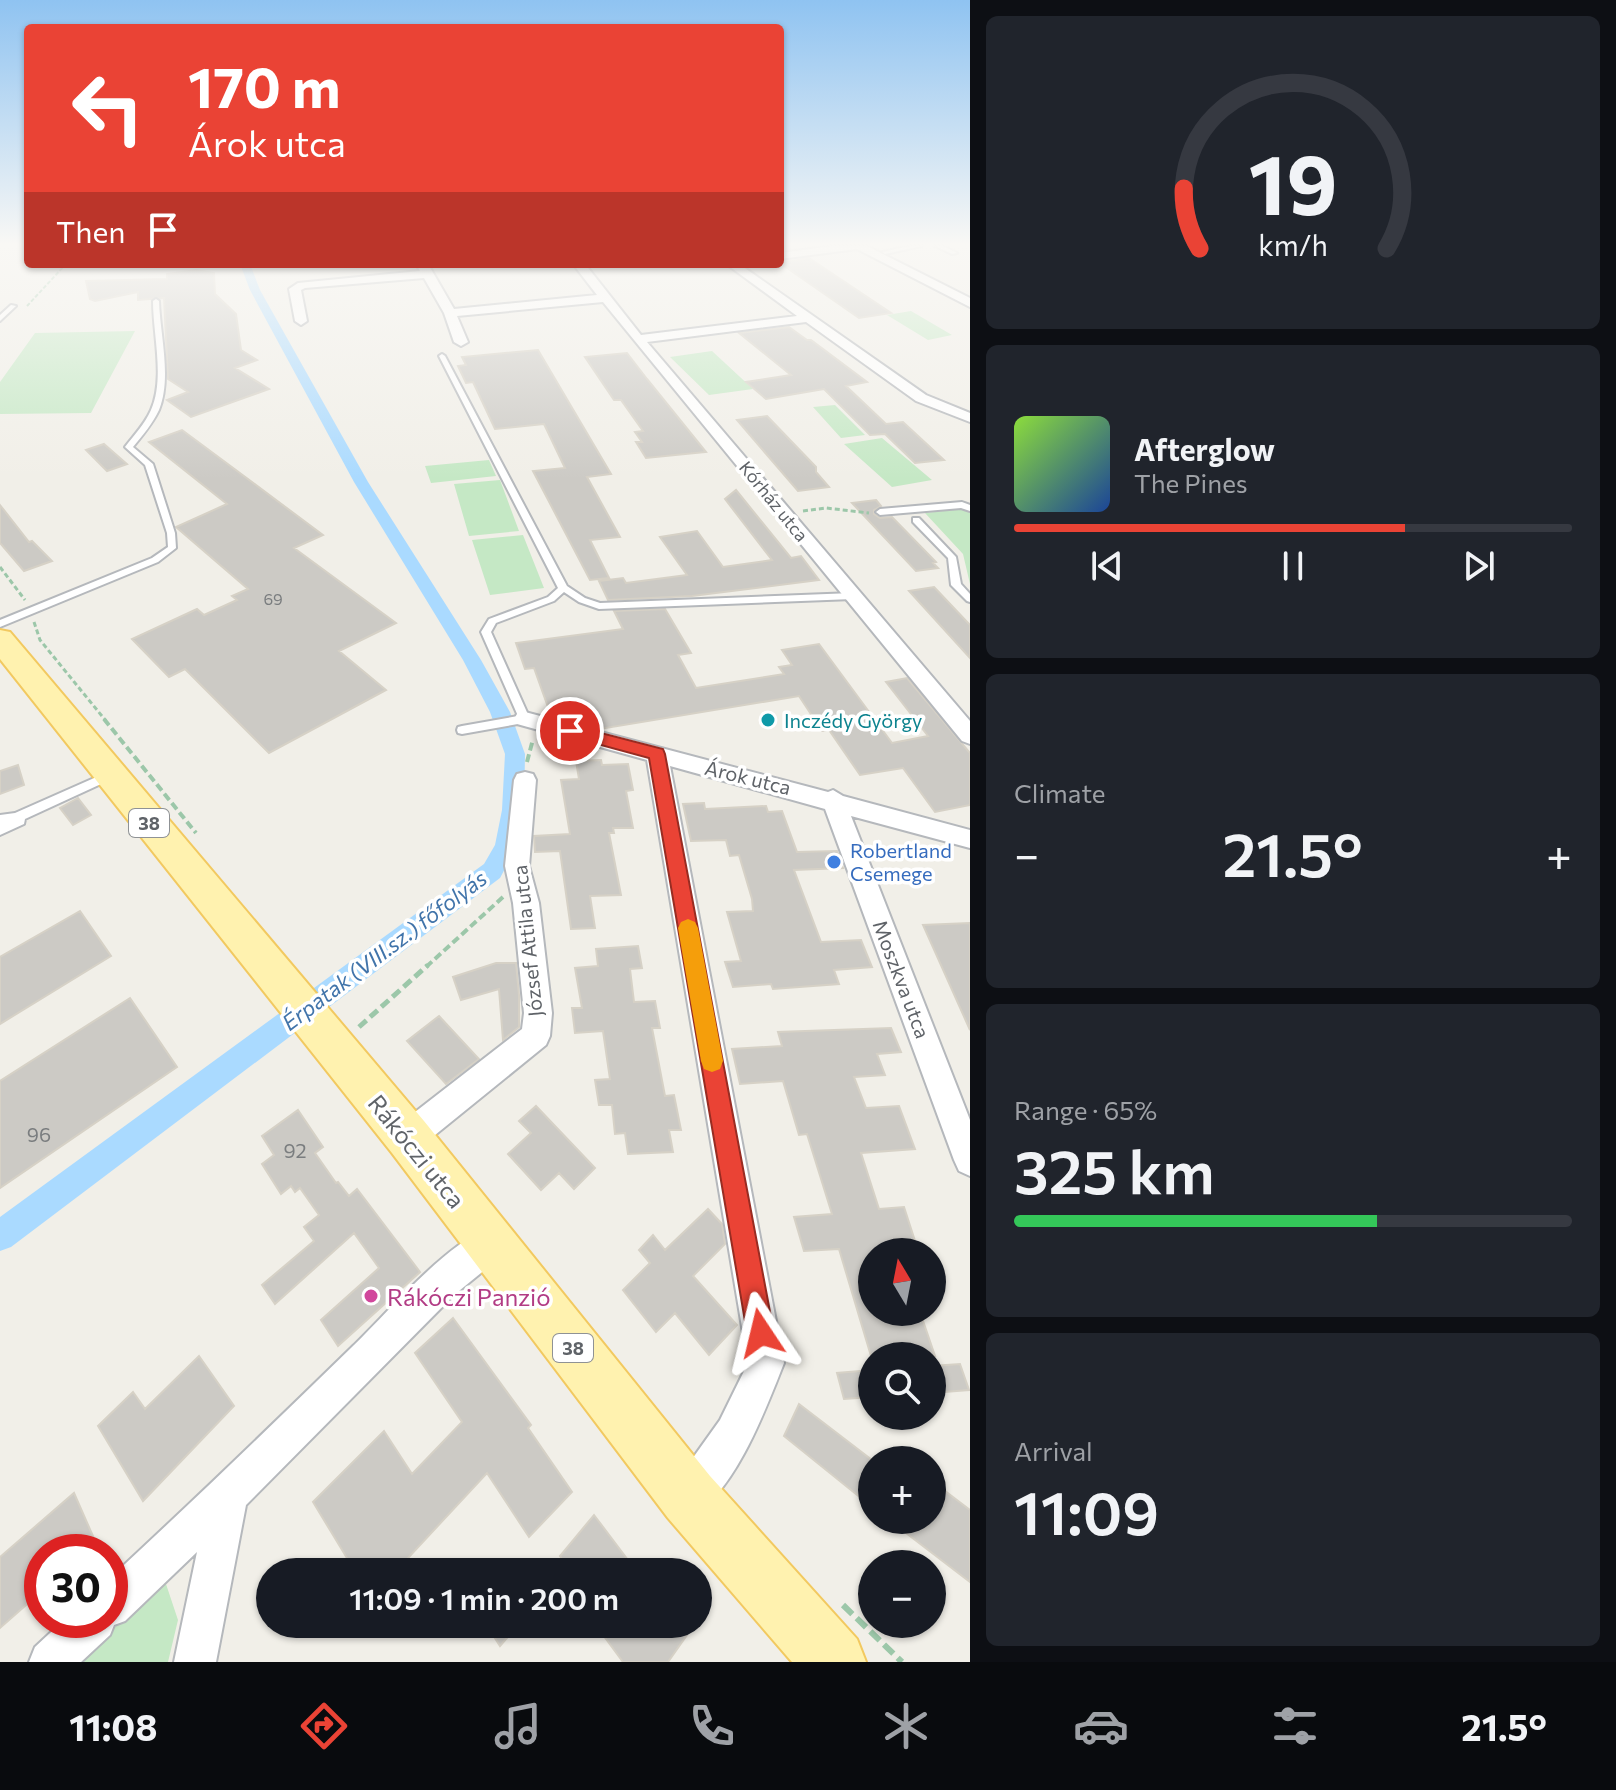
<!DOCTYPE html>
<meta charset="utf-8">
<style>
:root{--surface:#171b24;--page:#20242c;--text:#f1f3f6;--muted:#9ea1a6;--line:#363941;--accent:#ea4335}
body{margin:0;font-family:Commissioner,sans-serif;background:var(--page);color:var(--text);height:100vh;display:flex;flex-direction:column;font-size:30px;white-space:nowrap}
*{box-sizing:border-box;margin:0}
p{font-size:26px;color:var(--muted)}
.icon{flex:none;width:44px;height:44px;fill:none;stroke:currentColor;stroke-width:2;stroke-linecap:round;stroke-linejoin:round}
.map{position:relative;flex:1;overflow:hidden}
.drawer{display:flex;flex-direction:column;gap:16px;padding:16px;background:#0d0f14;width:646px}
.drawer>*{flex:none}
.hud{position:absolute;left:24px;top:24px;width:760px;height:244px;border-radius:8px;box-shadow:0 2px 6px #0004;background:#ea4335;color:#fff;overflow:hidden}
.needle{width:52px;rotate:350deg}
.buttons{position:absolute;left:858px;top:1238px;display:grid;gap:16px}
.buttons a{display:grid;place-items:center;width:88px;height:88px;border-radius:50%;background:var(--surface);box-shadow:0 2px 6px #0004;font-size:40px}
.speed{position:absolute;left:24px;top:1534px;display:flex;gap:16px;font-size:40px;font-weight:700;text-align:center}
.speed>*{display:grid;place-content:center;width:104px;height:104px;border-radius:50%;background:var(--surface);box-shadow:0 2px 6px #0004;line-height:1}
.speed .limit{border:12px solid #d22;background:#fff;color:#111}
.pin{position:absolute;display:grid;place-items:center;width:68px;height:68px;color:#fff;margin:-34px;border:4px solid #fff;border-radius:50%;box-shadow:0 2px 8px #0007}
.me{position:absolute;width:88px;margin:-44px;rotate:350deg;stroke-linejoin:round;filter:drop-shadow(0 0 6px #0008)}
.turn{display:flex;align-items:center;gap:28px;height:168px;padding:0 32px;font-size:36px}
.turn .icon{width:104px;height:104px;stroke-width:2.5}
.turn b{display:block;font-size:56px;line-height:68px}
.then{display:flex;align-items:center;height:76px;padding:0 32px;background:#0003;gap:16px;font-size:30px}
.big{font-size:60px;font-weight:600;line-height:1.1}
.drawer .widget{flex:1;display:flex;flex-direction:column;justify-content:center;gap:12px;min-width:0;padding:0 28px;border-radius:12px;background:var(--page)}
.drawer .dial{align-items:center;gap:0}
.dial svg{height:208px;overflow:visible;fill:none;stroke:var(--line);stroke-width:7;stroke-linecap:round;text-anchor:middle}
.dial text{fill:var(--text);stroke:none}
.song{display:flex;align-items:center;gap:24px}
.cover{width:96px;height:96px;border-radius:12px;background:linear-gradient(135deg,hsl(90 70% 55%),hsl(220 70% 35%))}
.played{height:8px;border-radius:4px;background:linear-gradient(90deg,var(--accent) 70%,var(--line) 70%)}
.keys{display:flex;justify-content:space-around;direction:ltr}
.heat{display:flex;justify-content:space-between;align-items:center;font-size:44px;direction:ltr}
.charge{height:12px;border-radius:6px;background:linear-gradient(90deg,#34c759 65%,var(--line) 0)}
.trip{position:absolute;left:256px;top:1558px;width:456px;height:80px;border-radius:40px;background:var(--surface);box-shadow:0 2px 6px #0004;font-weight:600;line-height:80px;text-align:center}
.tabs{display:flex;height:128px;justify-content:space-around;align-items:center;background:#090b0e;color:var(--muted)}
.tabs .icon{width:56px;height:56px}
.tabs .active{color:var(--accent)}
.tabs b{font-size:36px;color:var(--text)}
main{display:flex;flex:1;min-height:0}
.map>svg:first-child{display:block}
.green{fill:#c5e8c5}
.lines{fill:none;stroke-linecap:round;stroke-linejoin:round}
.canal{fill:#aadaff;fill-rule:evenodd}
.building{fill:#cccac5;stroke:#d6d1c6;stroke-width:2}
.service-casing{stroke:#b5b8bc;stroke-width:4}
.minor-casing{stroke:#b5b8bc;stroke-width:4}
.primary-casing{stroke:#f2c960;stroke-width:4}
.path-far4{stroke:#9cc7a9;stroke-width:2;stroke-dasharray:4 2;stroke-linecap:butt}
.path-far3{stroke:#9cc7a9;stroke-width:3;stroke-dasharray:5 3;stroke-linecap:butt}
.path-far2{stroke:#9cc7a9;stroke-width:4;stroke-dasharray:8 4;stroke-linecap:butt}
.path-far1{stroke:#9cc7a9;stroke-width:5;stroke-dasharray:10 5;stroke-linecap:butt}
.path{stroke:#9cc7a9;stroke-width:6;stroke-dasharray:13 6;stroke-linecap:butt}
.service{fill:#fff;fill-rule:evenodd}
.minor{fill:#fff;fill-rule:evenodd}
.primary{fill:#fff2af;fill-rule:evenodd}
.route{fill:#ea4335;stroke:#982c22;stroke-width:2}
.slow{fill:#f59e0b}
.culture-dot{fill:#0f9aa8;stroke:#fff;stroke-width:3}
.shop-dot{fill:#3f7fe0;stroke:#fff;stroke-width:3}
.hotel-dot{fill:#d1479c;stroke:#fff;stroke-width:3}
.labels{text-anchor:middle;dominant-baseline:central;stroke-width:7;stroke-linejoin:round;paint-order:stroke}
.number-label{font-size:16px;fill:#7a7d7f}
.far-street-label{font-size:18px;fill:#5f6368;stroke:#fff}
.shield{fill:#fff;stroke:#8f9295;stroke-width:2}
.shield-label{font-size:18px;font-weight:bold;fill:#5f6368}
.culture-label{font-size:20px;fill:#0d838f;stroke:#fff;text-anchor:start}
.street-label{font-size:20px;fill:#5f6368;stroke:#fff}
.shop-label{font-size:20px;fill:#366cbe;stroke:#fff;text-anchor:start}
.near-number-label{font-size:20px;fill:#7a7d7f}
.water-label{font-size:22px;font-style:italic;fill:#4174aa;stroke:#fff}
.near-street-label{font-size:24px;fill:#5f6368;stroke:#fff}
.near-hotel-label{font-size:24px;fill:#b23c85;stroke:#fff;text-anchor:start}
</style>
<main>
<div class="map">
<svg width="970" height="1662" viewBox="0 0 970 1662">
<rect width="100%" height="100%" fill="#f1efe8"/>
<!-- green -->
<path class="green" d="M911,311L952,335L928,340L887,315Z
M135,331L91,413L0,414V382L35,333Z
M712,351L753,389L709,395L670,357Z
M835,405L865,435L841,438L813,407Z
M882,438L932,480L892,487L844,444Z
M489,460L496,476L431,483L425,466Z
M500,480L519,531L469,536L454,484Z
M970,508V584L963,554L925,513Z
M523,535L544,588L490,595L472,540Z
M166,1584L178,1620L168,1662H73Z"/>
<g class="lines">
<!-- canal -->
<path class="canal" d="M240,264H250L260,290L368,482L481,660L510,712L525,754L524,810L517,846L500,878L11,1247L0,1251V1217L484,864L495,845L502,810L505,754L490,712L463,660L354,482L250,290Z"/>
</g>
<!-- building -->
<path class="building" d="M809,258L891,313L859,318L780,263Z
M196,270L214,273L215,294L236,314L241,350L257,360L235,368L269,389L191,417L167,400L188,392L168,379L164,298L138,300V292L95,301L90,299L86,281L167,279V274Z
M789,327L807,340H811L867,382L846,386L886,424L903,422L944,460L915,463L885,434L870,435L824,389L766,399L746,382L791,375L739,333Z
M538,350L611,474L587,477L620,537L590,540L609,578L590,580L533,471L565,468L544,424L495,429L473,382L466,383L458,366L466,365L462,357Z
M627,353L647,379L706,452L646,458L636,442H642L635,432L643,431L621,400H614L585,357Z
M767,416L816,467V472L829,487L798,491L737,420Z
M182,430L323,535L294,548L396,623L339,651L386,690L269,753L185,669L169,677L132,639L197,609L204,615L237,600L232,596L248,589L176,527L227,504L149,442Z
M104,444L127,464L107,471L86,450Z
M736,490L791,558L801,556L819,580L692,596L608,600L599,581L623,578L626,583L687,575L660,537L697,531L723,567L772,560L725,499Z
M876,500L881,506L874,510V514L880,518L892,517L936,562L933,563L938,568L916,571L852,503Z
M0,505L29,542L32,541L52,561L24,571L0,543Z
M934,587L970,625V658L909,591Z
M665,609L691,653L678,655L696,688L784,674L779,667L792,665L782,650L819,644L892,743L928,736L886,682L907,678L970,753V805L935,812L903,768L860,775L829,730L822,731L799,696L600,729L588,705L549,710L534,668L525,669L516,643L623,629L614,611Z
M601,760L602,765L628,764L633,790L626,791L633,828H613L614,833H609L621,895L590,896L595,928L571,929L560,851L535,852L534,836L570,834L561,780L579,779L576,761Z
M18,765L24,785L0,794V771Z
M78,798L91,815L73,825L60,808Z
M704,803L705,809L766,806L768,812L782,811L797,852L837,851L843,868L794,870L821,942L861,940L872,967L834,970L839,984L773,989L771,984L733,987L725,962L741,961L727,912L753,911L752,899L739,855L730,856L726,840L691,841L683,804Z
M80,911L111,956L0,1024V957Z
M970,923V1030L923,925Z
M638,946L642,968L630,969L634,1002L655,1001L660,1028H652L665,1096L674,1095L681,1130H669L673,1152L628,1154L625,1133L615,1134L612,1105H599L595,1080L610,1079L603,1031L575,1033L572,1008H582L575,968L598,966L596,949Z
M496,963H516L519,995V1027L503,1040L499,989L461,1000L453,977Z
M130,998L177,1067L0,1188V1081Z
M439,1016L479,1059L446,1084L407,1041Z
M891,1028L901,1052L877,1054L885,1075L854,1077L866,1108L899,1106L915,1149L861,1153L879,1209L904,1207L916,1244L899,1245L901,1252H872V1312H920L935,1356H871L839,1249L804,1251L794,1217L832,1214L807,1134L799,1135L783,1081L740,1084L732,1049L782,1046L778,1032Z
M536,1106L595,1168L574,1189L559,1173L541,1190L508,1154L531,1133L519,1121Z
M298,1110L323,1147L315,1153L336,1183L338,1182L349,1196L357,1189L420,1272L338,1346L321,1320L379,1268L354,1233L275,1304L262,1285L314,1241L304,1227L319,1215L300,1188L295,1192L291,1186L281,1194L262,1164L274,1155L262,1136Z
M708,1209L722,1224L725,1244L693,1276L737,1325L709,1355L675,1313L656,1332L623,1290L650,1263L639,1250L653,1235L665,1250Z
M453,1318L531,1425L528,1428L572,1492L529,1537L487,1473L395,1572H341L350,1563L313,1502L384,1431L412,1474L462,1422L415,1353Z
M199,1356L234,1406L143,1501L98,1426L133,1392L145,1409Z
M960,1364L969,1390L932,1393V1366Z
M872,1370V1397L844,1399L837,1373Z
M799,1404L872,1460V1507L784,1436Z
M932,1481L970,1510V1582L889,1520H932Z
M74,1493L96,1543L86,1552H42V1591L0,1628V1557Z
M594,1515L637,1572H571L560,1556Z
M486,1624H519L500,1646Z
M595,1624H679L687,1635L668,1662H623Z"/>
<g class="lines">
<!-- service casing -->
<g class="service-casing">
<path id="service" d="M910,246H922L885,254L882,252Z
M935,246H943L957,253L952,254Z
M156,299L159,301C160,335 172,378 159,410C153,423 143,435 133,447L153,464L175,533L176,548L158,562L0,627V620L152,558L168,547L167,533L145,465L125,447C134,435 145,424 151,410C165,379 153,335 153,301Z
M11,305L16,306L0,321V315Z
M442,354L445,356L567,586L585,598L600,603L853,593L858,596L853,599L599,609L579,602L564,592L554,601L496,623L491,632L530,719L529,722L462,734L458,733L457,730L458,727L462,726L518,716L481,632L489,619L548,597L558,588L439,356Z
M962,502L970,505V511L961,508L880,515L876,512L880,509Z
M913,518H919L956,557L961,584L970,594V602L967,601L951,585L948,558L913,522Z
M110,771L114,772L116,775L114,778L25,819L24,824L0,835V815L15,813Z"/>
</g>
<!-- minor casing -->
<g class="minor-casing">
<path id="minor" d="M832,246H867L970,298V307L857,249L780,259V253Z
M416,264H428L454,309L597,295L573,264H585L641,335L797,316L726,264H739L926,395L970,413V422L916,401L806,322L647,342L970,721V744L962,741L603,302L457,316L468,342L461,346L454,342L444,313L424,278L305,288L301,290L307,321L301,325L295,321L289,289L298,283L420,271Z
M525,712L828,792L833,790L843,796L970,830V848L851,816L970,1120V1176L959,1171L954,1160L825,809L670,766L784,1363C767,1406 733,1498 689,1516L675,1511L670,1497L675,1483L720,1420L748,1363L647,760L517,724L514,719L517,714Z
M525,772L533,774L536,780L529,866L539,903L552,1013L550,1036L546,1045L419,1148L408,1152L397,1148L393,1137L397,1126L522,1029L524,1013L513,903L505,866L514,780L517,774Z
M491,1226L503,1231L508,1243L503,1255L454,1295L246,1505L216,1662H174L197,1552L125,1621L114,1625L110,1635L81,1662H29L35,1647L64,1620H110V1578C192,1502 273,1424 353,1346C390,1310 445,1245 491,1226Z"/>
</g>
<!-- primary casing -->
<g class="primary-casing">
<path id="primary" d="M0,630L10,632L424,1121L710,1476L857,1639L866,1662H792L668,1518L392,1153L0,659Z"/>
</g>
<!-- path-far4 -->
<path class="path-far4" d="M27,306L66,264"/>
<!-- path-far3 -->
<path class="path-far3" d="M803,511L826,508L869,513
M0,567L25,600
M34,622L40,640L106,721"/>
<!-- path-far2 -->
<path class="path-far2" d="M104,719L196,833
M527,762L533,739
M426,967L503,897"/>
<!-- path-far1 -->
<path class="path-far1" d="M359,1027L428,965"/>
<!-- path -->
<path class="path" d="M843,1605L902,1662"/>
<!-- service -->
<use href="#service" class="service"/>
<!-- minor -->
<use href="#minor" class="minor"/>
<!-- primary -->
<use href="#primary" class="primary"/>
</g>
<!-- sky -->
<linearGradient id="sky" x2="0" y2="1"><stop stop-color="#8fc3f1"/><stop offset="0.51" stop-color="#f9f8f5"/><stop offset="1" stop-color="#f9f8f5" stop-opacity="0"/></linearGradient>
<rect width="970" height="479" fill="url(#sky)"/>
<!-- route -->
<path class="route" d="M570,725L663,749L665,754L774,1333L770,1342L761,1346L751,1342L747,1333L649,758L564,735L562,731Z"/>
<!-- slow -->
<path class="slow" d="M688,919L695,922L698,928L723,1061L720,1069L712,1072L704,1069L701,1061L678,928L681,922Z"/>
<!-- markers -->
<circle class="culture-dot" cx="768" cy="720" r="8"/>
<circle class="shop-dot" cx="834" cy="862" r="8"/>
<circle class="hotel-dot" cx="371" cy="1296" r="8"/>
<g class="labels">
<!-- number labels -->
<g class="number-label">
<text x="273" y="598">69</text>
</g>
<!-- far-street labels -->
<g class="far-street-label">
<text transform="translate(774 501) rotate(51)">Kórház utca</text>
</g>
<!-- shield labels -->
<g class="shield">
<rect x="129" y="809" width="40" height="28" rx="6"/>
<rect x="553" y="1334" width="40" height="28" rx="6"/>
</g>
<g class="shield-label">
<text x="149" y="823">38</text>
<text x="573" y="1348">38</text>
</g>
<!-- culture labels -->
<g class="culture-label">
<text x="784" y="720">Inczédy György</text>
</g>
<!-- street labels -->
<g class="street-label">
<text transform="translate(748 777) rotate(14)">Árok utca</text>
<text transform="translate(527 941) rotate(-96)">József Attila utca</text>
<text transform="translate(902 979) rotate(69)">Moszkva utca</text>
</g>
<!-- shop labels -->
<g class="shop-label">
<text x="850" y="850">Robertland<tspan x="850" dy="23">Csemege</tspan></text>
</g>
<!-- near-number labels -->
<g class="near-number-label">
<text x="39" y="1134">96</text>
<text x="295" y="1150">92</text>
</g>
<!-- water labels -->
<g class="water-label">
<text transform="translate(384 950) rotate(-37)">Érpatak (VIII.sz.) főfolyás</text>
</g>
<!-- near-street labels -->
<g class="near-street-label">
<text transform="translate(417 1151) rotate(51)">Rákóczi utca</text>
</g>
<!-- near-hotel labels -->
<g class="near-hotel-label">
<text x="387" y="1296">Rákóczi Panzió</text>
</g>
</g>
</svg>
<div class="buttons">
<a><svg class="needle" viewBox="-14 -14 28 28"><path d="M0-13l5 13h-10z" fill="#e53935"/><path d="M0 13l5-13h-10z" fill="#9ea1a6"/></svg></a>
<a><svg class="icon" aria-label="search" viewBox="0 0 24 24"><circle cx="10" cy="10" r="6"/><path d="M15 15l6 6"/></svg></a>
<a>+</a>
<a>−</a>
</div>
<div class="speed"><div class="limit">30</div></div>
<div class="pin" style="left:570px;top:731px;background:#d93025"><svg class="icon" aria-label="arrive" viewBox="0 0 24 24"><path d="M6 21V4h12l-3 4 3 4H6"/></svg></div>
<svg class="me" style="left:761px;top:1333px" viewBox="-20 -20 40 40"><path d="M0-17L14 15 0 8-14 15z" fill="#ea4335" stroke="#fff" stroke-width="4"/></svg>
<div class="trip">11:09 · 1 min · 200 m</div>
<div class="hud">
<div class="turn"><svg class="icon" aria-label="left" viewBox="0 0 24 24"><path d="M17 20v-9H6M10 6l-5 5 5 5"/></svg><div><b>170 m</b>Árok utca</div></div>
<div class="then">Then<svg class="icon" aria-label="arrive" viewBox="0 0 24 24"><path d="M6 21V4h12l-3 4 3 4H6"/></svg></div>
</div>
</div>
<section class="drawer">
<div class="widget dial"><svg viewBox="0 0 100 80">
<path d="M14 69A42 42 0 1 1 86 69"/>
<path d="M14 69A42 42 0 0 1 8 46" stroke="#ea4335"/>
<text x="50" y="56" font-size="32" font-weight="700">19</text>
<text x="50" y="72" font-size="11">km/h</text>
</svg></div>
<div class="widget">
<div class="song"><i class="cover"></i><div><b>Afterglow</b><p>The Pines</p></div></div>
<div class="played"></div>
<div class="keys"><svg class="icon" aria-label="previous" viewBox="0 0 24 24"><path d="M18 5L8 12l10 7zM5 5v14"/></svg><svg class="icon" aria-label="pause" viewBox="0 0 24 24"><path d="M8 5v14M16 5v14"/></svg><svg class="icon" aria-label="next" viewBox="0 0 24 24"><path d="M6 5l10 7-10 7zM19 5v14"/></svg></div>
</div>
<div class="widget"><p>Climate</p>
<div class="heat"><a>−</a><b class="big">21.5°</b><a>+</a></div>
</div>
<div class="widget"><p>Range · 65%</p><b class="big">325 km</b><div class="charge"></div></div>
<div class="widget"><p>Arrival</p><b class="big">11:09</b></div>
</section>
</main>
<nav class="tabs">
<b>11:08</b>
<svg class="icon active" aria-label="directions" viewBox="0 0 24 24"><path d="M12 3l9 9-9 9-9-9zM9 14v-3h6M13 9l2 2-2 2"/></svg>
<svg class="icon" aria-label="music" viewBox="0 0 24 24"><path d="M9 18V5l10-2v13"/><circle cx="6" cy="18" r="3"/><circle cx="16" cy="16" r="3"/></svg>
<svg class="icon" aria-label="phone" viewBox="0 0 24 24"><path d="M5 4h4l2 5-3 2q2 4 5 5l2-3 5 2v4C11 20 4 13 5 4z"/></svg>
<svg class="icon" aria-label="climate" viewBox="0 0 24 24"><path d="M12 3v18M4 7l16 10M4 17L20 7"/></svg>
<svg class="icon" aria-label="car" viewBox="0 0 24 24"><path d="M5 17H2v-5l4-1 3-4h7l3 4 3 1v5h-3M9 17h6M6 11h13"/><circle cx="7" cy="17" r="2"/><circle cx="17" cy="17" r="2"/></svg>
<svg class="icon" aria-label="filters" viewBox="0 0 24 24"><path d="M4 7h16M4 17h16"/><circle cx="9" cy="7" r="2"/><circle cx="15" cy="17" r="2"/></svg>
<b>21.5°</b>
</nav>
